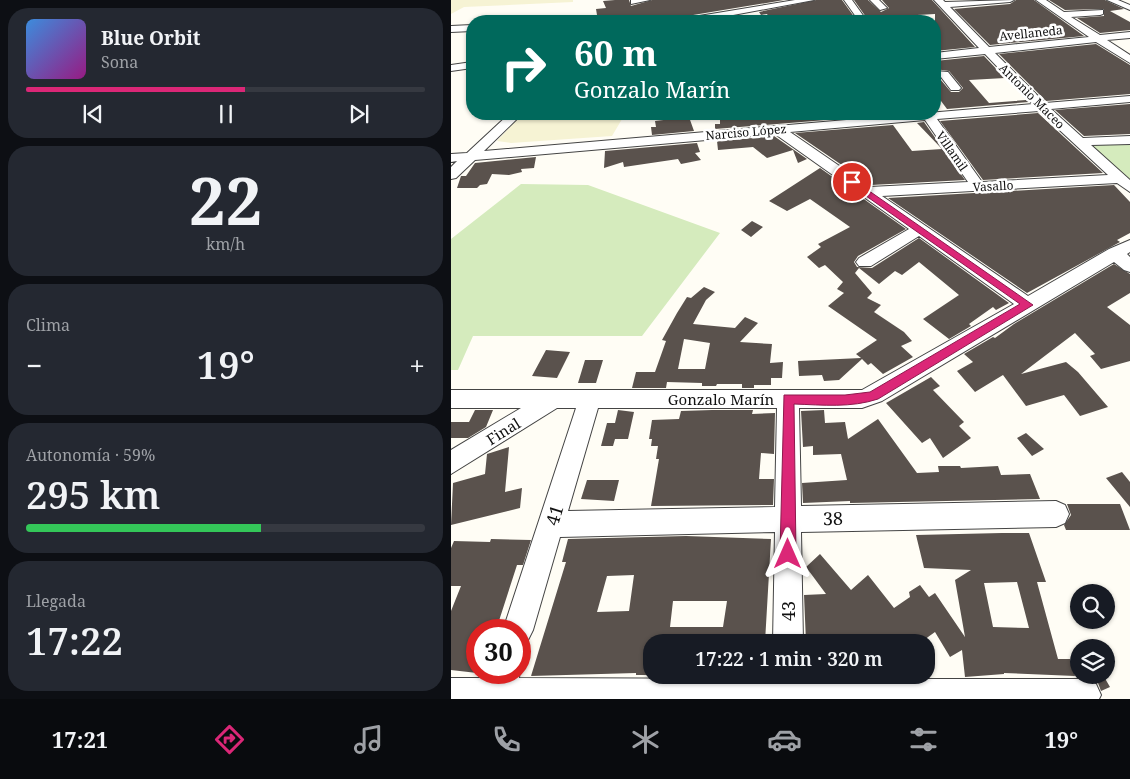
<!DOCTYPE html>
<html lang="es">
<meta charset="utf-8">
<style>
:root{--surface:#171b24;--page:#242831;--text:#f1f3f6;--muted:#9ea1a6;--line:#363941;--accent:#db2777}
body{margin:0;font-family:"Noto Serif",serif;background:var(--page);color:var(--text);height:100vh;display:flex;flex-direction:column;font-size:19px;white-space:nowrap}
*{box-sizing:border-box;margin:0}
p{font-size:16px;color:var(--muted)}
.icon{flex:none;width:28px;height:28px;fill:none;stroke:currentColor;stroke-width:2;stroke-linecap:round;stroke-linejoin:round}
.map{position:relative;flex:1;overflow:hidden}
.sheet{display:flex;flex-direction:column;gap:8px;padding:8px;background:#0d0f14;width:451px}
.sheet>*{flex:none}
.guide{position:absolute;left:15px;top:15px;width:475px;height:105px;border-radius:20px;box-shadow:0 1px 4px #0004;background:#00695c;color:#fff;overflow:hidden}
.controls{position:absolute;left:619px;top:584px;display:grid;gap:10px}
.controls a{display:grid;place-items:center;width:45px;height:45px;border-radius:50%;background:var(--surface);box-shadow:0 1px 4px #0004;font-size:25px}
.speed{position:absolute;left:15px;top:619px;display:flex;gap:10px;font-size:25px;font-weight:700;text-align:center}
.speed>*{display:grid;place-content:center;width:65px;height:65px;border-radius:50%;background:var(--surface);box-shadow:0 1px 4px #0004;line-height:1}
.speed .limit{border:8px solid #d22;background:#fff;color:#111}
.pin{position:absolute;display:grid;place-items:center;width:42px;height:42px;color:#fff;margin:-21px;border:2px solid #fff;border-radius:50%;box-shadow:0 1px 5px #0007}
.me{position:absolute;width:55px;margin:-28px;rotate:0deg;stroke-linejoin:round;filter:drop-shadow(0 0 4px #0008)}
.turn{display:flex;align-items:center;gap:18px;height:105px;padding:0 25px;font-size:22px}
.turn .icon{width:65px;height:65px;stroke-width:2.5}
.turn b{display:block;font-size:35px;line-height:42px}
.big{font-size:38px;font-weight:600;line-height:1.1}
.sheet .tile{flex:1;display:flex;flex-direction:column;justify-content:center;gap:8px;min-width:0;padding:0 18px;border-radius:20px;background:var(--page)}
.sheet .dial{align-items:center;gap:0}
.dial b{font-size:65px;line-height:1}
.song{display:flex;align-items:center;gap:15px}
.cover{width:60px;height:60px;border-radius:8px;background:linear-gradient(135deg,hsl(210 70% 55%),hsl(310 70% 35%))}
.played{height:5px;border-radius:2px;background:linear-gradient(90deg,var(--accent) 55%,var(--line) 55%)}
.keys{display:flex;justify-content:space-around;direction:ltr}
.heat{display:flex;justify-content:space-between;align-items:center;font-size:28px;direction:ltr}
.charge{height:8px;border-radius:4px;background:linear-gradient(90deg,#34c759 59%,var(--line) 0)}
.trip{position:absolute;left:192px;top:634px;width:292px;height:50px;border-radius:20px;background:var(--surface);box-shadow:0 1px 4px #0004;font-weight:600;line-height:50px;text-align:center}
.menu{display:flex;height:80px;justify-content:space-around;align-items:center;background:#090b0e;color:var(--muted)}
.menu .icon{width:35px;height:35px}
.menu .selected{color:var(--accent)}
.menu b{font-size:22px;color:var(--text)}
main{display:flex;flex:1;min-height:0}
.map>svg:first-child{display:block}
.farmland{fill:#f6f3d4}
.green{fill:#d5ebbd}
.building{fill:#5a524d;fill-rule:evenodd}
.lines{fill:none;stroke-linecap:round;stroke-linejoin:round}
.minor-casing{stroke:#444;stroke-width:2}
.minor{fill:#fff;fill-rule:evenodd}
.route{fill:#db2777;stroke:#8e194d}
.labels{text-anchor:middle;dominant-baseline:central;stroke-width:5;stroke-linejoin:round;paint-order:stroke}
.far-street-label{font-size:12px;fill:#111;stroke:#fff}
.street-label{font-size:15px;fill:#111;stroke:#fff}
.near-street-label{font-size:18px;fill:#111;stroke:#fff}
</style>
<main>
<section class="sheet">
<div class="tile">
<div class="song"><i class="cover"></i><div><b>Blue Orbit</b><p>Sona</p></div></div>
<div class="played"></div>
<div class="keys"><svg class="icon" aria-label="previous" viewBox="0 0 24 24"><path d="M18 5L8 12l10 7zM5 5v14"/></svg><svg class="icon" aria-label="pause" viewBox="0 0 24 24"><path d="M8 5v14M16 5v14"/></svg><svg class="icon" aria-label="next" viewBox="0 0 24 24"><path d="M6 5l10 7-10 7zM19 5v14"/></svg></div>
</div>
<div class="tile dial"><b>22</b><p>km/h</p></div>
<div class="tile"><p>Clima</p>
<div class="heat"><a>−</a><b class="big">19°</b><a>+</a></div>
</div>
<div class="tile"><p>Autonomía · 59%</p><b class="big">295 km</b><div class="charge"></div></div>
<div class="tile"><p>Llegada</p><b class="big">17:22</b></div>
</section>
<div class="map">
<svg width="679" height="699" viewBox="0 0 679 699">
<rect width="100%" height="100%" fill="#fffdf5"/>
<!-- farmland -->
<path class="farmland" d="M0,0H122V2L13,7L0,14Z
M71,114H174L161,136L60,143L46,141Z"/>
<!-- green -->
<path class="green" d="M647,143H679V180L642,147Z
M70,184L137,185L269,233L191,336H22L7,370H0V239Z"/>
<!-- building -->
<path class="building" d="M164,0H178L180,6L201,0H333L236,16L231,20L219,21H147L145,9L155,8L152,1Z
M365,0H391L404,18L320,21L316,14L310,15L308,12Z
M403,0H417L430,12L438,8L431,0H481L524,47L484,51V14L448,16L452,21H424L420,17H415Z
M565,0H583L633,36L539,45L503,9L559,4Z
M598,0H654L673,9L659,11L679,22V30L649,33L626,18L653,16V9L614,10Z
M645,44L679,65V94L595,101L548,54Z
M533,56L554,78L518,80L538,103L575,100L578,102L496,109L484,93V79H489L500,92H508L512,88L498,71L484,69V61Z
M679,104V134L633,136L604,110Z
M587,113L652,173L532,180L489,121Z
M307,114H434L435,115L264,129V124H269V117Z
M238,117L243,131L201,135L200,127H205L204,121Z
M473,122L514,180L420,185L344,133L442,125L461,151L491,149L466,123Z
M323,136L356,159L347,163L342,150L316,158L302,147L267,150L266,141Z
M246,143L249,152L244,153L250,160L230,164L227,159L173,167L172,162L153,168L154,151Z
M85,157L83,168L70,169L71,172L58,175L41,174L36,184L29,185L26,188H6L10,176H15L24,163Z
M369,168L455,229L407,256L403,262L406,267L421,268L468,238L558,303L545,310L542,307L518,324L520,326L498,339L472,319L508,295L468,262L451,275L444,271L428,284L408,268L404,273L421,293L416,298L430,305L423,312L453,332L461,341L450,346L462,357L432,374L420,363L417,365L411,359L388,380L373,381L371,375L348,376L347,361L410,358L405,354L426,340L377,306L393,293L386,289L392,282L374,265L368,268L356,257L370,247L367,244L399,227L359,199L336,211L318,201Z
M663,185L679,202V233L666,240L669,242L576,293L437,198Z
M301,221L312,227L300,237L290,230Z
M663,264L679,274V293L656,307L679,325V361L650,369L639,356L644,354L624,333L570,374L615,362L627,372L657,407L629,416L613,395L575,406L552,375L524,392L506,371L522,362L513,354L542,337L544,338L563,324Z
M253,287L264,292L255,300L242,324L284,328L294,317L307,323L289,342L321,344L319,363L332,362L331,378H320V385H303V388H291V384H266L265,386H251V383L216,382L215,388H181L185,372H204L215,341L211,340L226,313L236,297L240,298ZM233,339L259,343L254,369H227Z
M95,350L119,352L106,378L81,376Z
M134,360H152L145,383H127Z
M480,377L489,386L482,390L513,422L508,426L520,438L492,458L479,438L471,443L435,403Z
M24,410H42L35,427L17,438H0V422H18Z
M167,410L183,412L177,439H164L162,446H150L156,423H164Z
M261,410H302L301,414L324,413L323,454L310,453L308,479H323L322,505L200,506L208,459H205L207,446H200L201,439H198L201,420L228,419L230,411Z
M373,410L374,423L394,422L397,439L427,419L466,473L488,472L487,466H509L510,468L547,466L550,475L579,474L589,499L399,503V501L352,503L351,483L396,480L390,454L362,455V446L352,447L350,411Z
M575,433L593,449L581,456L566,438Z
M58,447L54,492L71,488L69,508L0,525L2,483L34,474L36,454Z
M671,472L679,482V507L655,478Z
M136,480H168L163,501L130,499Z
M616,504H669L679,530H615L613,525L620,515Z
M551,533H578L595,582H586L607,659H619L624,676L553,673V674L514,677L511,650L499,657L484,632L470,642H355L353,595L375,594L355,567L369,554L400,590L417,575L443,608L459,597L458,592L469,585L478,597L484,593L514,637L504,580L520,570L473,568L465,535ZM566,582L578,628L542,627L533,583Z
M235,536L320,539L314,642H201V675H185V673L80,676L115,562H111L117,539ZM183,575L178,611L146,612L156,576ZM222,601H276L272,627H219Z
M40,539L80,540L72,565H66L45,630H26V673L0,670V611L10,586H0V548L3,541L39,542Z
M636,675H652L659,687L650,691L647,683Z"/>
<g class="lines">
<!-- minor casing -->
<g class="minor-casing">
<path id="minor" d="M180,0H199L180,4Z
M344,0H363L250,21H232L236,18Z
M393,0H401L416,21H408Z
M419,0H428L436,8L429,10Z
M483,0H492L494,2L563,0L559,2L499,7L538,47L638,37L585,0H595L613,12L652,10V14L649,15L620,17L649,35L679,32V38L656,40L679,55V63L645,42L544,53L594,103L679,96V102L600,109L632,138L679,136V144L640,145L679,180V192L666,183L431,196L577,296L658,249L679,240V252L676,254L679,257V272L673,270L663,262L431,401L411,408H348L350,506L605,501L614,505L618,514L614,523L605,527L350,532L352,642H322L324,532L109,537L82,630L77,640L69,644V630H52L125,408H106L0,474V450L70,408H0V390H411L563,304L468,236L420,266H408L405,262L408,258L458,229L324,134L24,160L5,178L0,179V167L6,161L0,162V154L16,153L58,114H71L33,151L582,104L534,54L484,59V53L528,48ZM588,111L657,175L531,182L486,119ZM474,120L517,182L419,187L339,132ZM147,408H326L324,507L117,511Z
M656,0H667L679,5V10Z
M21,25V31L0,32V26Z
M21,62V68L0,71V65Z
M484,71L497,72L510,88L508,90H500L490,77H484Z
M69,670L68,678L321,679L322,675H352V679H634L645,684L650,695L648,699H0V678H37L38,672H69Z"/>
</g>
<!-- minor -->
<use href="#minor" class="minor"/>
</g>
<!-- route -->
<path class="route" d="M401,179L582,305L427,399C400,408 372,405 343,404L345,554L342,560L337,562L331,560L329,554L333,395H394L419,392L569,304L398,184V180Z"/>
<g class="labels">
<!-- far-street labels -->
<g class="far-street-label">
<text transform="translate(580 33) rotate(-6)">Avellaneda</text>
<text transform="translate(581 96) rotate(45)">Antonio Maceo</text>
<text transform="translate(295 132) rotate(-5)">Narciso López</text>
<text transform="translate(501 151) rotate(55)">Villamil</text>
<text transform="translate(542 186) rotate(-3)">Vasallo</text>
</g>
<!-- street labels -->
<g class="street-label">
<text x="270" y="399">Gonzalo Marín</text>
<text transform="translate(52 431) rotate(-32)">Final</text>
</g>
<!-- near-street labels -->
<g class="near-street-label">
<text transform="translate(103 515) rotate(-73)">41</text>
<text transform="translate(382 518) rotate(-1)">38</text>
<text transform="translate(337 611) rotate(-90)">43</text>
</g>
</g>
</svg>
<div class="controls">
<a><svg class="icon" aria-label="search" viewBox="0 0 24 24"><circle cx="10" cy="10" r="6"/><path d="M15 15l6 6"/></svg></a>
<a><svg class="icon" aria-label="layers" viewBox="0 0 24 24"><path d="M12 4l9 5-9 5-9-5zM3 14l9 5 9-5"/></svg></a>
</div>
<div class="speed"><div class="limit">30</div></div>
<div class="pin" style="left:401px;top:182px;background:#d93025"><svg class="icon" aria-label="arrive" viewBox="0 0 24 24"><path d="M6 21V4h12l-3 4 3 4H6"/></svg></div>
<svg class="me" style="left:337px;top:554px" viewBox="-20 -20 40 40"><path d="M0-17L14 15 0 8-14 15z" fill="#db2777" stroke="#fff" stroke-width="4"/></svg>
<div class="trip">17:22 · 1 min · 320 m</div>
<div class="guide">
<div class="turn"><svg class="icon" aria-label="right" viewBox="0 0 24 24"><path d="M7 20v-9h11M14 6l5 5-5 5"/></svg><div><b>60 m</b>Gonzalo Marín</div></div>
</div>
</div>
</main>
<nav class="menu">
<b>17:21</b>
<svg class="icon selected" aria-label="directions" viewBox="0 0 24 24"><path d="M12 3l9 9-9 9-9-9zM9 14v-3h6M13 9l2 2-2 2"/></svg>
<svg class="icon" aria-label="music" viewBox="0 0 24 24"><path d="M9 18V5l10-2v13"/><circle cx="6" cy="18" r="3"/><circle cx="16" cy="16" r="3"/></svg>
<svg class="icon" aria-label="phone" viewBox="0 0 24 24"><path d="M5 4h4l2 5-3 2q2 4 5 5l2-3 5 2v4C11 20 4 13 5 4z"/></svg>
<svg class="icon" aria-label="climate" viewBox="0 0 24 24"><path d="M12 3v18M4 7l16 10M4 17L20 7"/></svg>
<svg class="icon" aria-label="car" viewBox="0 0 24 24"><path d="M5 17H2v-5l4-1 3-4h7l3 4 3 1v5h-3M9 17h6M6 11h13"/><circle cx="7" cy="17" r="2"/><circle cx="17" cy="17" r="2"/></svg>
<svg class="icon" aria-label="filters" viewBox="0 0 24 24"><path d="M4 7h16M4 17h16"/><circle cx="9" cy="7" r="2"/><circle cx="15" cy="17" r="2"/></svg>
<b>19°</b>
</nav>
